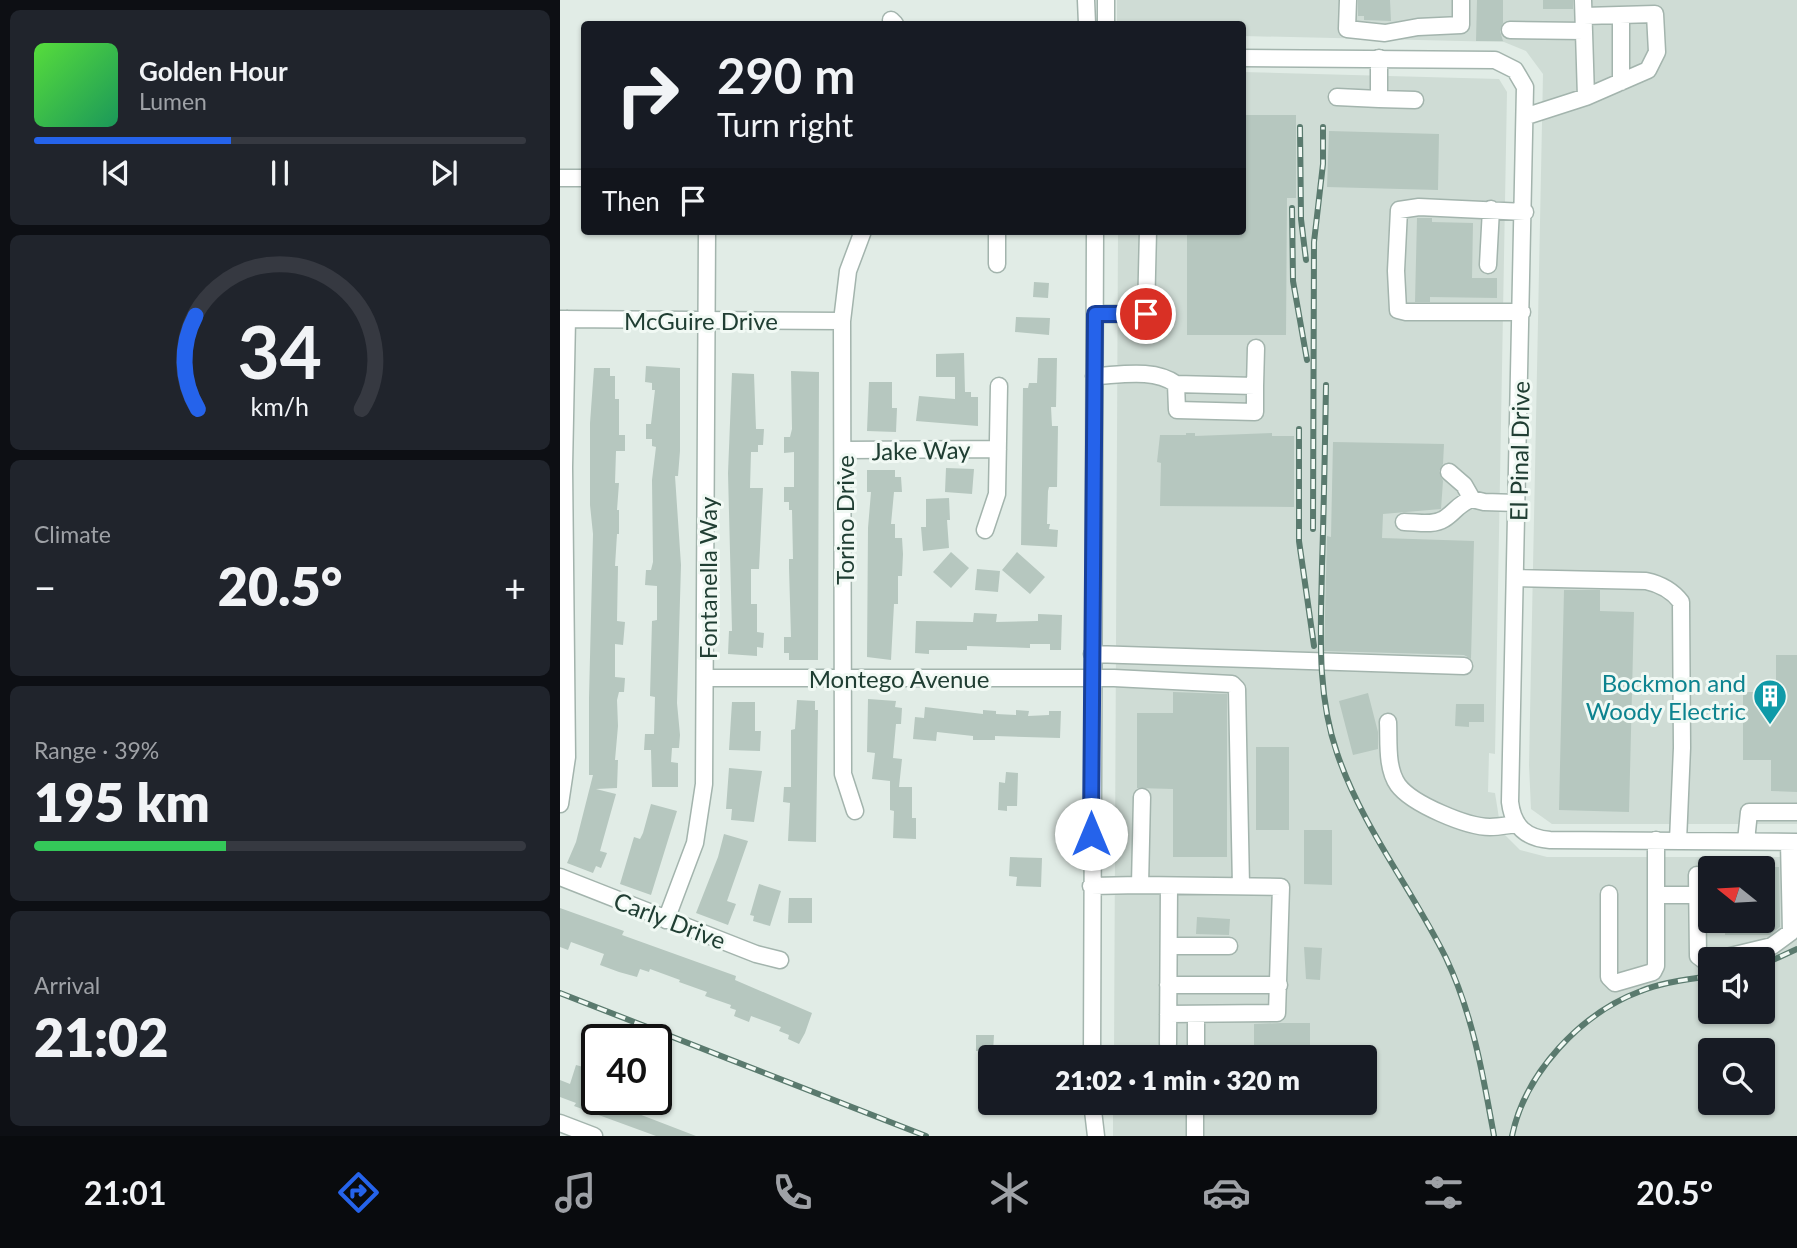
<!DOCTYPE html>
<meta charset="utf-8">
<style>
:root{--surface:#171b24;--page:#20242c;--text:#f1f3f6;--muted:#9ea1a6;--line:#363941;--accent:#2563eb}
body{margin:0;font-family:Lato,sans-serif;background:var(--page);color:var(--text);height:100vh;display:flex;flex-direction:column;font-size:26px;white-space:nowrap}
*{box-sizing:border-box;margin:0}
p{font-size:23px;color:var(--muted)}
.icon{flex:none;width:38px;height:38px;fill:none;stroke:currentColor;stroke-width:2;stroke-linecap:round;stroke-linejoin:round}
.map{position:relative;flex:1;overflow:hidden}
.details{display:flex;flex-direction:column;gap:10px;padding:10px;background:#0d0f14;width:560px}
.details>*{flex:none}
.banner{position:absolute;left:21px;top:21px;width:665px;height:214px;border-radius:7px;box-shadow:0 2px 5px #0004;background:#171b24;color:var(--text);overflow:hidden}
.needle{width:46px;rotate:288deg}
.buttons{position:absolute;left:1138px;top:856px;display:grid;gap:14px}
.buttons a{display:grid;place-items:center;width:77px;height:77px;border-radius:7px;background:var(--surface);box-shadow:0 2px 5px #0004;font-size:35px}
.speed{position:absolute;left:21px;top:1024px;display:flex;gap:14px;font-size:35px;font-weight:700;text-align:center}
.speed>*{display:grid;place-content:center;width:91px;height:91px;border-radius:50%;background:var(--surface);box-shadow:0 2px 5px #0004;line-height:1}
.speed .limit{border:4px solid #111;border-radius:10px;background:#fff;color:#111}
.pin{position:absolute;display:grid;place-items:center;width:60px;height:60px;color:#fff;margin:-30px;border:4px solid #fff;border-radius:50%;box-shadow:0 2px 7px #0007}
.me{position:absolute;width:77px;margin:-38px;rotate:0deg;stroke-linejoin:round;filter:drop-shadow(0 0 5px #0008)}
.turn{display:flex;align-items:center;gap:24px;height:147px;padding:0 21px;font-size:32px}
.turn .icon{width:91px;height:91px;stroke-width:2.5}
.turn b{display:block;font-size:49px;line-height:60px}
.then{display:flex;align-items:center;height:66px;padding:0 21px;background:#0003;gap:14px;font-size:26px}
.big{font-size:52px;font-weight:800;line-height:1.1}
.details .widget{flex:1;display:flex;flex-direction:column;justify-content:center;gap:10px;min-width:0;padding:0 24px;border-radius:10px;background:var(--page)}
.details .dial{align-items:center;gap:0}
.dial svg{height:182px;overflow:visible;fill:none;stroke:var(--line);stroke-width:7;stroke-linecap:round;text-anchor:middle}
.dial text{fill:var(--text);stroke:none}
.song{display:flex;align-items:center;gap:21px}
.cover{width:84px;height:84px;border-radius:10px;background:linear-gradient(135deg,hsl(110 70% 55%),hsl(150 70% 35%))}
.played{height:7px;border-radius:4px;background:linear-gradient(90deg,var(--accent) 40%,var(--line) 40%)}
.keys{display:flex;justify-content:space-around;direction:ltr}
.heat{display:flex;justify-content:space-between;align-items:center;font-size:38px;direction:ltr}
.charge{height:10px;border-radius:5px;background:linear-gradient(90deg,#34c759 39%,var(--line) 0)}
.trip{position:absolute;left:418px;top:1045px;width:399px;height:70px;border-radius:7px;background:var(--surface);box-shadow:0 2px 5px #0004;font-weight:800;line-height:70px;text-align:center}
.dock{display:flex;height:112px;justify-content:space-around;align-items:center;background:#090b0e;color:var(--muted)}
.dock .icon{width:49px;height:49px}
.dock .selected{color:var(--accent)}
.dock b{font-size:32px;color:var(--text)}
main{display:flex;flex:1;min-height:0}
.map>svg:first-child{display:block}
.built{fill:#cfdcd5;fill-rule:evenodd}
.building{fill:#b6c7bf}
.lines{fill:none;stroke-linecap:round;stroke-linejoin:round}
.minor-casing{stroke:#a3b4ad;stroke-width:19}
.minor{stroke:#fff;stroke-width:16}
.rail-casing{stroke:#5a7a6e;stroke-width:6}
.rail{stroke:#f1f9f4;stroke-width:3.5;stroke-dasharray:10;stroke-linecap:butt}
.route-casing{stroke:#184099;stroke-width:18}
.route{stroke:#2563eb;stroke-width:12}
.labels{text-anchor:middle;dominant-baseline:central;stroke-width:6;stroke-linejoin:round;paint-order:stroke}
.street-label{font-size:24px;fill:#203e33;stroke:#f1f9f4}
.culture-label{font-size:24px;fill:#0d838f;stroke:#f1f9f4;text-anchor:end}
</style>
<main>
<section class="details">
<div class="widget">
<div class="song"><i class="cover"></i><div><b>Golden Hour</b><p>Lumen</p></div></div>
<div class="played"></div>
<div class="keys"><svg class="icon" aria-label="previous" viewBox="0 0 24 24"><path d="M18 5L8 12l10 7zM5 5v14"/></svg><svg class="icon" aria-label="pause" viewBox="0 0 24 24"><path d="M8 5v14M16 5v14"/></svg><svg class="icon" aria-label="next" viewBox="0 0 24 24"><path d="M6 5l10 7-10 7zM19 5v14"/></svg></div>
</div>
<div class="widget dial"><svg viewBox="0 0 100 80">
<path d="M14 69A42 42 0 1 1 86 69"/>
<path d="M14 69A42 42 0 0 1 13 28" stroke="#2563eb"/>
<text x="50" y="56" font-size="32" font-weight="700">34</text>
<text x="50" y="72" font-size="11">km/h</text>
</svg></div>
<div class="widget"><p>Climate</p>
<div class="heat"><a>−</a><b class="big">20.5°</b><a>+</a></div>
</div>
<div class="widget"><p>Range · 39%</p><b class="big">195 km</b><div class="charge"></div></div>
<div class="widget"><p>Arrival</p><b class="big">21:02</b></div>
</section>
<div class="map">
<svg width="1237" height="1136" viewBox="0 0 1237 1136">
<rect width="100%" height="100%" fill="#e1ece6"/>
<!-- built -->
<path class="built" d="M557,0H1237V824H992L971,809L969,765L983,74L966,51L944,42L683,36L682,24H557Z
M683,72L939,79L947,92L935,754L929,753L928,792L935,793L941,831L960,850L987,857H1237V1136H553V1103L805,1102V1057H554L558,231H682ZM1150,868H1202V920H1150ZM1150,959H1202V1012H1150ZM1150,1050H1202V1102H1150Z"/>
<!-- building -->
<path class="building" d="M798,0H830L831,21L804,20V16H798Z
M917,0H943V23L940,31L943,41H916Z
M983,0H1013V9H983Z
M682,115H736V198H727L726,335H627V231H682Z
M769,131L879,134L878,190L767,187Z
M857,218H872V222L913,223L912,278H937V298L870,297V302H855Z
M474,282L489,283L488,298L473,297Z
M456,317L490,318L489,335L455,332Z
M404,353L405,392H411V397H418V426L356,421L359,396L395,399V377H376V354Z
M478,358H497L496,407H491L492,426H498L497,487H489L488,491L487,524H490L489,529L498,530L497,547L461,545L463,388H468L469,383H477Z
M86,366L120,368V451L118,476H115L121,565L117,703L120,735L119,748H112L111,762L118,763V787H92L91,750H84L85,734H94L95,697L90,696L92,621L97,620V586L85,585L86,570H91L93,562L92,480L96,447L92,446V439H86V424H91L95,390H92V383L85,382Z
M34,368H50V376H55V399H59V435H65V451H56L55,483H59L57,510H59V534H57L55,566H58L57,621L65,622L63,645L55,644V677L65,678L64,692H59L57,700L58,726L55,760H58L57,788L36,789L56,794L40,851L47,853L41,868L36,866L33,873L7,863L16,842L33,775H29V698L33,534L30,505V423Z
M231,371L259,372L258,660H229V653H224V637H231L229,568V559H233L232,510H229V502H224V487H234V452L224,453V437H230L232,429Z
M172,373L194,374L196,429H204L203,445H198V452H191L190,488H203L199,569H191V604H197V632L204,633L203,648L197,647V656L168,654L169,631H172L168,473Z
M309,382H332V408H337L336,432L307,431Z
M626,433H635V436L712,433V436H734V507L600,506L601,463L597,462L600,435H626Z
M773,442L884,444L883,464L879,471L883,481L881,509L823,514L822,538L914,541L911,659L904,655L764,651L767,536L771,537Z
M386,468L414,469L412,494L385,492Z
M307,470H335V477H341L342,492H334L331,524H335V538H342L343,554L342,576H338V604H334L331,660L307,657L308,528L311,492H307Z
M389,498L390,520H387L389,548L363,551L361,527H366V499Z
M391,552L409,568L391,588L373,572Z
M457,552L485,577L470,594L442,570Z
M417,569L440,571L438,592L415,590Z
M1004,590H1040V611L1074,612L1069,812L999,810Z
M414,613L437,614L436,622L478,621V614L502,615L501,650H490V644H470V648L407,646V650H369V654L355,653L356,621L413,622Z
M1216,655H1237V792L1211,791V760H1183V692H1216Z
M613,692L667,694V857H613V789L577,788V713H613Z
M808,693L818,732V749L793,755L779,701Z
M308,699L336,701L335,707L342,708L341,724H336L333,758L342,759L339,787H352V818H356V839L333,838L334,811L330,810V781L312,779L315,753L307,752Z
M237,700L255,701V710H258L256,842L228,841L230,803L223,802L224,787H231V730L235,729Z
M172,702H195V731H201L200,751L169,750Z
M896,704H924V722H909V727L895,726Z
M365,707L423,714V710L436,711V714L456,715V710L469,711L468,716L489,715V711H501L500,738L435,736V740H413V736L377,732L376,741L353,739L355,717L364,718Z
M696,747H729V830H696Z
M169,768L202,771L194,822L171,820L172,809H166Z
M446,772L458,773L457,806H447V811L438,810L439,782L445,783Z
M91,804L117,811L91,895L60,884L74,837L80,839L83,833Z
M744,830H772V885L744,884Z
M164,834L188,841L167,901L176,904L168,925L136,913L158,857Z
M450,857L482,858L481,887L456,886L457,877L449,876Z
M1202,867H1219L1220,927L1210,935H1165V920H1202Z
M199,884L221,891L210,926L193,921L194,916L190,915Z
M229,898H252V923H228Z
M0,908L64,931L62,935L176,976L175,980L252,1013L245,1033L239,1044L228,1039L229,1035L219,1031L221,1027L191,1016L189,1022L174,1016L176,1010L170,1008L171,1005L145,996L147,992L119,982L120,980L90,969L89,972L80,969L77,977L59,972L40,965L44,954L11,942L8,950L0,947Z
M637,917L670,919L669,935L636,934Z
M744,947L762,948L760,980L746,979Z
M721,1023H750V1051L694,1050V1024Z
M416,1035H434L433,1052L416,1051Z
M16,1065L27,1068L22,1082L37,1087V1099H57L73,1105L71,1111L136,1136H96L14,1106L16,1103L0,1097V1080L10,1084Z"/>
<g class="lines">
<!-- minor casing -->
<g class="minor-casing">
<path id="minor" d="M526,0L527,24
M546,0V24
M788,0L787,29L825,33L858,27L901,25V0
M1023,0L1026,97
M331,20L335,24
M950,30L1024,31
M682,58L935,60L955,70L965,87L950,802C953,827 966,838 990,840L1237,842
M1061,82V15
M777,97L819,99V58
M819,99L855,100
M967,116L1026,97L1088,70L1097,52L1095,14L1024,16
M0,178H24
M437,231V264
M928,265L931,209
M962,312H846L838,310L836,271L839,210L859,207L965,212
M535,314H586L588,231
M0,319L282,321
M534,376C560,375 594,368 616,384L695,386V412L617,410L616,384
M695,386L696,348
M284,450L438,449
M889,472L904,485L912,499L924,502L957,503
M844,522C857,522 873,526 884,519C894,513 899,503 912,499
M425,530L437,494L439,386
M956,578L1086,581C1100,584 1112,590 1121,602L1122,748L1118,841
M532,654L904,666
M146,678H554L672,684L677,689L681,886
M828,722C829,741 826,768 838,785C852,804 907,827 930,827C939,827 948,825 957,824
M0,804L7,757L4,467L7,319
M295,811L283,774L282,321L288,271L303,231
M1186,841L1189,812H1237
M1137,875L1138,956L1146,962L1150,961
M0,877L196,954L220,960
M580,885L721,887L717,1013L608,1014
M531,886L580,885L582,797
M1049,894V977L1055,983L1093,972L1096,966V840
M1096,895H1137
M106,920L135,843L144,784L147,231
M609,946H669
M1158,959L1212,946L1231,932L1229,842
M608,985H719
M608,1044L609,886
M532,1057L535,231
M636,1057V1014
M532,1102L536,1136
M0,1123L34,1136
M635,1136V1102"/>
</g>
<!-- minor -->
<use href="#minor" class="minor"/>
<!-- rail casing -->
<g class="rail-casing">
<path id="rail" d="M740,127L741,219L746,260
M732,208L733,281L747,360
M766,385C765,445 764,505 762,565C761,628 756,692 777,753C802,827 852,889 886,958C913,1015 923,1075 934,1136
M739,429V541L754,646
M753,529L754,242L763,164V127
M1202,965L1237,949
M0,993L366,1136
M952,1136C965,1073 1021,1013 1081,991C1103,982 1126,980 1150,976"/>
</g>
<!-- rail -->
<use href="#rail" class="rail"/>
</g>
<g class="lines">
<!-- route casing -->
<g class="route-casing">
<path id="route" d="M531,834L535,314H586"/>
</g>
<!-- route -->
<use href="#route" class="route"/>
</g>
<!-- icons -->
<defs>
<g id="building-pin" transform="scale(1.75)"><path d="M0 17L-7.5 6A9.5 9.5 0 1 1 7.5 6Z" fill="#0f9aa8" stroke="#f1f9f4"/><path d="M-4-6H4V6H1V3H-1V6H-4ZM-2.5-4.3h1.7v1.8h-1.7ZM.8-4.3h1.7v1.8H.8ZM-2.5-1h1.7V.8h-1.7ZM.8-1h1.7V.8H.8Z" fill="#fff"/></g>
</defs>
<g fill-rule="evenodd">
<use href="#building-pin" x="1210" y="696"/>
</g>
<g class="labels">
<!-- street labels -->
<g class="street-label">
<text x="141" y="320">McGuire Drive</text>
<text transform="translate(361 450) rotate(-1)">Jake Way</text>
<text transform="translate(959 451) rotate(-89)">El Pinal Drive</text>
<text transform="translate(284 520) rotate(-90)">Torino Drive</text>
<text transform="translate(147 578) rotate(-90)">Fontanella Way</text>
<text x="339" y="678">Montego Avenue</text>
<text transform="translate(110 920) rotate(21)">Carly Drive</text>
</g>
<!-- culture labels -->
<g class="culture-label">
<text x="1186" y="682">Bockmon and<tspan x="1186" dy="28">Woody Electric</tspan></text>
</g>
</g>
</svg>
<div class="buttons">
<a><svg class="needle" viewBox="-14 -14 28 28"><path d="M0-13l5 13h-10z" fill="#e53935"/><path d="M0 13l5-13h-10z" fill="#9ea1a6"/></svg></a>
<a><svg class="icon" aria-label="sound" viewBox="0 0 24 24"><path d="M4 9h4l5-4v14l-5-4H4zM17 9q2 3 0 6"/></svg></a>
<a><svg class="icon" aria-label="search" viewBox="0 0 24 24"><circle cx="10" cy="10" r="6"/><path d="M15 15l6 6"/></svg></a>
</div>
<div class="speed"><div class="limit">40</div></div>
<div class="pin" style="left:586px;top:314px;background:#d93025"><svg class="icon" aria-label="arrive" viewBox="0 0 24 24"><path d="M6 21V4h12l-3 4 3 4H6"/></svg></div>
<svg class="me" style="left:531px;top:834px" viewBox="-20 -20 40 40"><circle r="19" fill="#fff"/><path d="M0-13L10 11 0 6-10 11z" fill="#2563eb"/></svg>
<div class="trip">21:02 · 1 min · 320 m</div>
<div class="banner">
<div class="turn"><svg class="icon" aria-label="right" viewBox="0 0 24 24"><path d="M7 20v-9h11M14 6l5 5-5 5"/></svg><div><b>290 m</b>Turn right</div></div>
<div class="then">Then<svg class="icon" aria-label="arrive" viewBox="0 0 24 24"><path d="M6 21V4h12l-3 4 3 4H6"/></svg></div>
</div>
</div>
</main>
<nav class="dock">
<b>21:01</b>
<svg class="icon selected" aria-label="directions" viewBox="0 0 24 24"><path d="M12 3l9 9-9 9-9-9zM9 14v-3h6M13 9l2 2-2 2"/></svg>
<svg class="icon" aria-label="music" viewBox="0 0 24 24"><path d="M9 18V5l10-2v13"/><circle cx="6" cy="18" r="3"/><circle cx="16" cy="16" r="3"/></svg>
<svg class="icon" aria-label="phone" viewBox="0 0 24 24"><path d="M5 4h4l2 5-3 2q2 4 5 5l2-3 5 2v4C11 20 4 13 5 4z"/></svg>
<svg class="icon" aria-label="climate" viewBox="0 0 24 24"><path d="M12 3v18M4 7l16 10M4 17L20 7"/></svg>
<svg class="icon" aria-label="car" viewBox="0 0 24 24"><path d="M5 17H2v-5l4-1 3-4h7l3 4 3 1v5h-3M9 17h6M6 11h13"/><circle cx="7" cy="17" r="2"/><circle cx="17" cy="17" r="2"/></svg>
<svg class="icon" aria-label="filters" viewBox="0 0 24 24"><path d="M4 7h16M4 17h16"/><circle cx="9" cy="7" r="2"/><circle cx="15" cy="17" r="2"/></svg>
<b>20.5°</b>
</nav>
